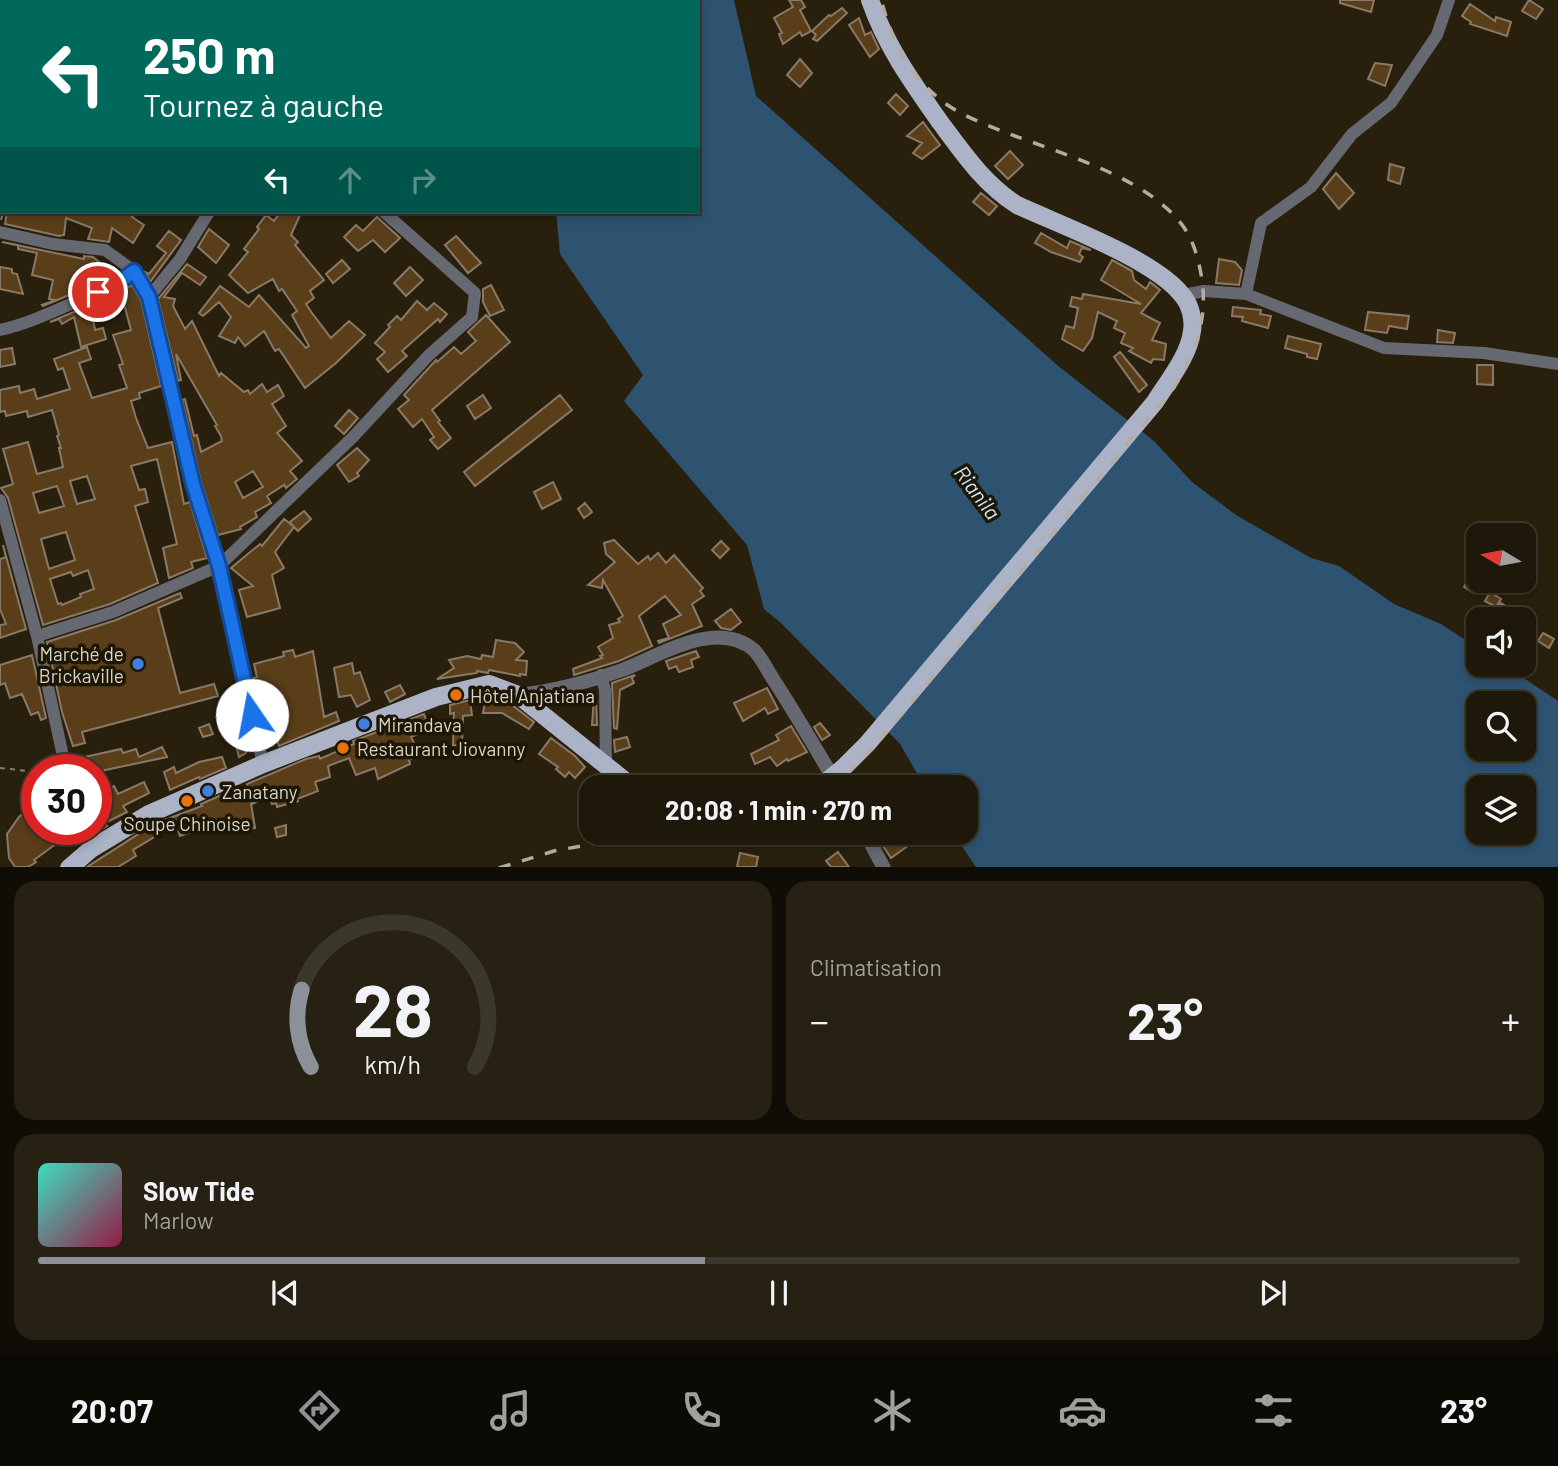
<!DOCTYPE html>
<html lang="fr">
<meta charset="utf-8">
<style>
:root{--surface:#1e180a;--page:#262113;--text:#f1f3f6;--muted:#a1a09c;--line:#3c372b;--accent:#8c9099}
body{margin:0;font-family:Barlow,sans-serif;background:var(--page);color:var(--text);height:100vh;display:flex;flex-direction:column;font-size:26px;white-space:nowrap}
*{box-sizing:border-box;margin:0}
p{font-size:23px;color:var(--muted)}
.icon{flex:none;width:38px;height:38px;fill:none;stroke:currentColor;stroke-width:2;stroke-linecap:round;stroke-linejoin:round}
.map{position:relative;height:867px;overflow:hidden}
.details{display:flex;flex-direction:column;gap:14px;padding:14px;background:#100d06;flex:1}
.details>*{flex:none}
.guide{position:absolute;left:0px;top:0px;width:700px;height:214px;box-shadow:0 4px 10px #0003,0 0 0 2px var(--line);background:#00695c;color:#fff;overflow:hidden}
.needle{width:46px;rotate:280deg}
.buttons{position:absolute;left:1466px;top:523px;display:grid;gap:14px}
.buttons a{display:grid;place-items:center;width:70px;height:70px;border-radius:14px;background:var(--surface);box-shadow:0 4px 10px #0003,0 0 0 2px var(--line);font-size:35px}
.speed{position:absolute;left:21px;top:754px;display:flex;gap:14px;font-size:35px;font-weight:700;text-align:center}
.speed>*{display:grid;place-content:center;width:91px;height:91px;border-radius:50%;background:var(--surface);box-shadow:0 4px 10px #0003,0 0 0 2px var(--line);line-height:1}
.speed .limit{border:10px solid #d22;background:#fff;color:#111}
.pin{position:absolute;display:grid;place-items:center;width:60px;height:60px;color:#fff;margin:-30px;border:4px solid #fff;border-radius:50%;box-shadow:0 2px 7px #0007}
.me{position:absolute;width:77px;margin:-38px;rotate:348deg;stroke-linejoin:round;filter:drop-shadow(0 0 5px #0008)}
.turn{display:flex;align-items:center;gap:24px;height:147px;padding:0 28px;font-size:32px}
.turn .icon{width:91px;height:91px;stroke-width:2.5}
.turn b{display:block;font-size:49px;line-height:60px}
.lanes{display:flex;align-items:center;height:66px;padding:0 28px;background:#0003;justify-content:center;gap:35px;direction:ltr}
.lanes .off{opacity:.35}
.big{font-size:52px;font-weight:700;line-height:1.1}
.details .tile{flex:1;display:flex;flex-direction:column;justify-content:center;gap:10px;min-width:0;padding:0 24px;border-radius:21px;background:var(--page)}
.details .dial{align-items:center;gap:0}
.dial svg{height:182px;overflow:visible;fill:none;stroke:var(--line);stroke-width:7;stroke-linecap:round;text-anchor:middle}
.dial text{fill:var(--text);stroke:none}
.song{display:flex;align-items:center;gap:21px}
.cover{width:84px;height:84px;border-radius:10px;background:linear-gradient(135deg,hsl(170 70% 55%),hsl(340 70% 35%))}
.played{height:7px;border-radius:4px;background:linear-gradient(90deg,var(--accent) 45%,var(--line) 45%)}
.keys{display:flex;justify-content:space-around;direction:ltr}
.heat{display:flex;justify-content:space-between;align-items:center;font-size:38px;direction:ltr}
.details .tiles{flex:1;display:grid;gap:14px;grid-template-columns:1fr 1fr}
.tile:last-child{grid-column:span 2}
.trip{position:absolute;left:579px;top:775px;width:399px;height:70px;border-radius:21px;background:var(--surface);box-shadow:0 4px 10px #0003,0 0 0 2px var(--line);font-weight:700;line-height:70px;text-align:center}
.tab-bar{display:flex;height:112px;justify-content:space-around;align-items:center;background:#0c0a04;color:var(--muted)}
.tab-bar .icon{width:49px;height:49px}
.tab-bar .on{color:var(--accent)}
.tab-bar b{font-size:32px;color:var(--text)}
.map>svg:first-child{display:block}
.water{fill:#2d5371;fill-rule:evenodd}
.building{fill:#5a3e19;stroke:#897967;stroke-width:2;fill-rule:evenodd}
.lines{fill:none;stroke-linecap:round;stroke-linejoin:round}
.path{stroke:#857f70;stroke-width:2;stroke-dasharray:5 5;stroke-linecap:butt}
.minor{stroke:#666972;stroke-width:12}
.tertiary{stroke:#666972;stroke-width:14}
.primary{stroke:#acb3c6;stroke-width:18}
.rail{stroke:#b2ada0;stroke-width:3.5;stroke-dasharray:12 12;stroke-linecap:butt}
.primary-bridge{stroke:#acb3c6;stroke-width:18}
.route-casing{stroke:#114b97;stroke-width:18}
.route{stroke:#1a73e8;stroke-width:12}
.shop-dot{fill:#3f7fe0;stroke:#1e1605;stroke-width:2.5}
.food-dot{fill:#e8710a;stroke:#1e1605;stroke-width:2.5}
.labels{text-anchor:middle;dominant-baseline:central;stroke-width:7;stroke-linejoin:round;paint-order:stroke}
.poi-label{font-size:19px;fill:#d8d3c8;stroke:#1e1605;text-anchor:start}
.water-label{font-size:21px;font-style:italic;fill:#cce5f9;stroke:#1e1605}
</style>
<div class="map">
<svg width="1558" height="868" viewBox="0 0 1558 868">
<rect width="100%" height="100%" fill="#28200d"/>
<!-- water -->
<path class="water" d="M339,0H734L756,96L1057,365L1154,441L1192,482L1236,515L1311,558L1339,566L1394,604L1441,624L1479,649V665H1504L1558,701V867H976L953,833H966V788L925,787L900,744L781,623L764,609L747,545L624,401L643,375L560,254L556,212H698V2ZM1479,704H1524V749H1479ZM1479,788H1524V833H1479Z"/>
<!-- building -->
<path class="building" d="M789,0H801L805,7L800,10L811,31L802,36L800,32L783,44L779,34L782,33L774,18L793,7Z
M1340,0H1374L1371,12L1340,3Z
M1529,0L1543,9L1536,19L1522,11Z
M1470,4L1495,21L1496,17L1511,22L1507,36L1470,24L1471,22L1462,16Z
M842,8L847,13L817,41L813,39L816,35L812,31L829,15L831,16Z
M859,18L865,35L871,32L879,49L870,57L849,25Z
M800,59L812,73L800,87L787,75Z
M1375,63L1392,65L1385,86L1368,79Z
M896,94L908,106L900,115L888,103Z
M923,122L940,145L922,159L913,153L922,143L907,136Z
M1010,151L1023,165L1008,179L995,166Z
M1390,164L1404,168L1400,184L1388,180Z
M1336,173L1354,193L1339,209L1323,189Z
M981,193L997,206L989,215L973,202Z
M7,212H135L132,217L144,225L133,243L112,228L109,242L88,239L92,228L66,218L64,235L59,236L5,224Z
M280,212H294L300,215L291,235L298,242L295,245L324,280L310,291L314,298L306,304L312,313L331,338L349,321L365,335L336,363L305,388L279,349L275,351L264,331L245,346L238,337L235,343L219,336L231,317L219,302L203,316L199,313L220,286L249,307L259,295L306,348L309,346L292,315L297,311L282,289L279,291L273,279L248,293L229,275L248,252L244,249L259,229L257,227L266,215L274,221Z
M377,217L400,238L385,252L373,240L358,251L344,237L356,225L363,231Z
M209,229L229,245L216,263L198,247Z
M169,231L181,240L150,282L145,272L149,274L166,253L157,246Z
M1041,233L1067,248L1070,241L1091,250L1082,248L1079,254L1083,257L1080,262L1051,252L1035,243Z
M456,236L481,263L468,273L445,245Z
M2,242L84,259V256L93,257L104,266L100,282L43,306L42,305L56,300L49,299L53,280L32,275L37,253L18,249V245Z
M1219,259L1235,262L1242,270L1239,285L1216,283Z
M342,260L350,269L333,283L326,274Z
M1112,260L1132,271L1134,280L1146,289L1150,282L1160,290L1141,313L1160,323L1152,340L1166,344L1164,360L1153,359L1151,363L1129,351L1133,348L1121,343L1125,333L1114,328L1117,321L1098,312L1092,338L1083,351L1062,339L1066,326L1074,328L1078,308L1070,306L1072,297L1082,299L1083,294L1141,304L1101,280Z
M187,264L206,277L200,285L182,273L164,297L175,299L173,306L185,329L192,321L219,376L221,373L244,392L248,390L250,394L262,384L267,392L278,385L284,396L272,404L286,426L277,433L302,461L290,471L297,479L286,488L284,485L267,496L271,503L255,512L257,517L240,527L241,529L218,535L201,482L182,400L185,399L194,436L197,435L201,452L222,441L221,436L215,426L217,425L176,354L181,380L178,381L158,299ZM253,471L263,487L243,498L235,482Z
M0,267L12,269V273L17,274L23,294L0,289Z
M410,267L423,280L406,296L394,283Z
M132,285L141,300L161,386L139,393L140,398L131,401L136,418L148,448L172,442L184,504L190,502L207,558L191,562L193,568L169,578L163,548L177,544L157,459L131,466L139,490L145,489L148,502L135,506L158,583L110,604L43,625L8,498L1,488L13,484L3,449L28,442L37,474L63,467L59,448H61L57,436L59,435L52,410L28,417L27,411L6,416L5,411L0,412V390L19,386L20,393L34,389L37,399L70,389L63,368L58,370L54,359L87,347L91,359L79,363L92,398L127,388L119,365L123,364L113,335L131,330L122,297L104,300ZM87,476L95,499L77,504L70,481ZM57,486L64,506L39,513L33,493ZM66,532L75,560L49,569L41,539ZM88,570L94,589L80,594L81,597L62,605L61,603L58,604L50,579L71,572L73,576Z
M491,285L504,310L490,316L483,302V289Z
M100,301L104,307L92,314L95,330L103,328L106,339L81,347L74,317L62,324L59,319L50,322Z
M417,301L427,310L434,303L447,314L440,322L438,319L402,351L407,356L388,372L377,359L385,352L375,343L390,327L388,325L397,316L401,320Z
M1233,307L1261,310L1260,314L1271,316L1268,328L1242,321L1243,317L1232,316Z
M1368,312L1409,316L1407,329L1389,326L1387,333L1365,330Z
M486,315L510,342L432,410L440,421L438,422L451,438L438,449L430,440L434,437L422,419L413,427L398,409L409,400L404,395L436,360L437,362L454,347L461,354L476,341L468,332Z
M1438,330L1455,333L1453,343L1437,342Z
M1288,336L1321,344L1317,359L1307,357V354L1285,348Z
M12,348L15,364L0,367V350Z
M1120,352L1147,385L1139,392L1114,357Z
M1477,365H1493V385L1477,384Z
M483,395L491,408L475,419L467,406Z
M560,395L572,410L475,486L464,472Z
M349,410L358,418L344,434L335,426Z
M357,448L369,460L357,473L359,476L349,482L337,465Z
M553,482L561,499L542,509L534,492Z
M585,503L592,512L584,518L578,509Z
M304,511L311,519L298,531L294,527L275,552L284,568L272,575L280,608L247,617L239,590L253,586L231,568L260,544L262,546L284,519L294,527L290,522Z
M614,540L638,564L648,556L650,560L658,553L666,563L674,555L703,588L700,591L704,596L692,604L702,626L659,643L658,641L669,638L663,624L681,615L665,596L639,616L652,646L619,661L574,675L573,669L602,658L600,656L603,655L598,647L613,638L609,625L620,622L618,619L623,616L603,580L602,588L588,585L615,562L606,554L604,543Z
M721,541L729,549L720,558L712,550Z
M3,545L26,629L0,638V625L6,624L0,609V559L6,557Z
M1469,578L1480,585L1474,593L1464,587Z
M1490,592L1501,599L1496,607L1485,601Z
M180,593L182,598L158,608L180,693L214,684L218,696L82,732L85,743L73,746L62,712L47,642L116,620Z
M1501,603L1512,610L1507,618L1496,612Z
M731,609L741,622L731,630L721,628L715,621Z
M1543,633L1554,639L1549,648L1538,641Z
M496,640L515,643L524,652L516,660L527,661L526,675L520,674V676L489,670L488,673L477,671V673L437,679L454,668L449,660L467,656L481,659L482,655L493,657Z
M293,650L295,657L313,651L324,717L336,712L339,721L279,746L276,737L267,740L253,678L257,677L254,664L284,656L283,652Z
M696,651L699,657L691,660L693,667L679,672L676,666L669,669L666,661Z
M32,655L46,718L41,720L38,712L31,715L22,694L10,698L5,683L0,685V665Z
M352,663L354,674L360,672L370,700L357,707L351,695L339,697L334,668Z
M635,675L632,678L634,683L620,690L617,729L614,728L612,683Z
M400,685L405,694L390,702L385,692Z
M767,688L778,709L768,714L765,708L743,721L734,703Z
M488,696L512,705L534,722L529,729L502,713H483L486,697Z
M594,697H596L597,725H592Z
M470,700L472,715L463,716L462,746L453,745L454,713L450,714V705Z
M424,714L429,729L411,737L420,755L409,760L410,764L378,779L375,768L356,775L349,758L328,766L330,777L315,782L318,791L297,799L298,801L277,807L276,803L272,804L269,796L252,804L247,784L306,759L319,756L320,759L354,744L353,741Z
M243,715L248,738L246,753L239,757L229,719Z
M820,723L830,735L822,740L814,727Z
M209,724L213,734L203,737L199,728Z
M791,726L807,752L788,761L787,759L777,766L770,757L755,764L751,754L779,740L776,735Z
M627,737L630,747L615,752L614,740Z
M551,738L575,756L585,767L575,778L569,772L565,777L556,769L558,767L539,754Z
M162,747L167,757L96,772V770H82L80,758L121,749L123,753L136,749L139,757Z
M222,757L226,768L200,779L199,777L170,790L164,772L174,767L176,773L199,762Z
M144,782L149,793L123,806L127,812L105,823L107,826L96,833V794L114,786L118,794Z
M32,783H37V830H75L34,860L36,862L28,867H15L9,858L7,834L19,817L26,811Z
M235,789L239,801L250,797L255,828L238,832L237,822L217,827L216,823L180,836L176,824L133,850L136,856L118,867H87L154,824L202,806L201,804Z
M286,825V835L277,837L275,828Z
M907,833H911L916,840L891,858L883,846Z
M838,852L849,867H831L826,861Z
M740,853L758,857L756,867H737Z"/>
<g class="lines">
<!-- path -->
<path class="path" d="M1,220L3,212
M0,768L37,772"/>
<!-- minor -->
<path class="minor" d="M0,21H2
M0,232L53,244L105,250L134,271L149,297L193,484L219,566L263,764
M1246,294L1261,223L1311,187L1352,134L1391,103L1437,35L1449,0
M1183,295L1204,291L1246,294L1384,348L1484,353L1558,364
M149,297L180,259L209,212
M0,330C35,322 64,306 97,293C112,287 122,283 134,271
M0,500L37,636L66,770
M37,636L113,612L219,566L353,437L429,355L472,317L475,293L384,212
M601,675L605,690L606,764
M84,830L91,849"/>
<!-- tertiary -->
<path class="tertiary" d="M518,695C554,691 588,682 622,670C659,656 716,618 754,650C762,658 768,672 775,682C797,716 818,752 839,788
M865,833L884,868"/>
<!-- primary -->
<path class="primary" d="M842,769L868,743L1155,402C1168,381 1189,356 1192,331C1194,319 1190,304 1182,295C1154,259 1060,225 1017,205C984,184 963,153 940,122C912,82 886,46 870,0
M69,868L91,849L149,814L263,764L436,697L489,684L518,695L634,788"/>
<!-- rail -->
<path class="rail" d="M827,788L845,776L874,747L1173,389C1196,353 1209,317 1201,274C1198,258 1194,243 1185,229C1152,180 1069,156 1015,136C991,127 964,117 943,102C906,72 894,44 881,0
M499,868L554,851L651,833"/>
<!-- primary-bridge -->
<path class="primary-bridge" d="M823,784L842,769"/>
</g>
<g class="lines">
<!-- route casing -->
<g class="route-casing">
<path id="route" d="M98,292L111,289L134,271L149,297L193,484L219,566L252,715"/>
</g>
<!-- route -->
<use href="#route" class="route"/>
</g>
<!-- markers -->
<g class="shop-dot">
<circle cx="138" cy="664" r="7"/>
<circle cx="364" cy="724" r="7"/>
<circle cx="208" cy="791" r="7"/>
</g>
<g class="food-dot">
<circle cx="456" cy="695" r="7"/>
<circle cx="343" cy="748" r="7"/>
<circle cx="187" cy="801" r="7"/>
</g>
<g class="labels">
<!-- poi labels -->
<g class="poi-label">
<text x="124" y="653" text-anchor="end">Marché de<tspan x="124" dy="22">Brickaville</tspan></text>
<text x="470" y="695">Hôtel Anjatiana</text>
<text x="378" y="724">Mirandava</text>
<text x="357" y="748">Restaurant Jiovanny</text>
<text x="222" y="791">Zanatany</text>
<text x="187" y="823" text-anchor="middle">Soupe Chinoise</text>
</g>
<!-- water labels -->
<g class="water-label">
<text transform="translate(978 492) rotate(53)">Rianila</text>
</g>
</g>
</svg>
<div class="buttons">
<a><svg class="needle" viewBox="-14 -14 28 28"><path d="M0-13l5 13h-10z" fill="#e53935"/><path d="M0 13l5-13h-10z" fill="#a1a09c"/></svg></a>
<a><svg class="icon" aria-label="sound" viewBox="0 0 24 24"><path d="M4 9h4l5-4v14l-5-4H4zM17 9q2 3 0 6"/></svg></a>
<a><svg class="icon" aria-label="search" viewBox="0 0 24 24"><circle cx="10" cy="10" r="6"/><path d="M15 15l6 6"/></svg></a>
<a><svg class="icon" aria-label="layers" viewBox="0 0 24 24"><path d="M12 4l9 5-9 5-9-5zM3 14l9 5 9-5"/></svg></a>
</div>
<div class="speed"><div class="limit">30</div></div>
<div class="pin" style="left:98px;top:292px;background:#d93025"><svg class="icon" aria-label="arrive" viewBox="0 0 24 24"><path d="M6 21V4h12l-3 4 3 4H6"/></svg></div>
<svg class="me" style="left:252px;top:715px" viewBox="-20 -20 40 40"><circle r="19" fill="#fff"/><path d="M0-13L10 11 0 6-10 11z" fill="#1a73e8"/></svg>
<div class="trip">20:08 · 1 min · 270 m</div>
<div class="guide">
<div class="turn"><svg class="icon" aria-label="left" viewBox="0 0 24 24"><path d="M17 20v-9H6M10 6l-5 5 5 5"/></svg><div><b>250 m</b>Tournez à gauche</div></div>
<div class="lanes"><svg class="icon" aria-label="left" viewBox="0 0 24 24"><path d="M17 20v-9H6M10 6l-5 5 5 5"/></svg><svg class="icon off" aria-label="ahead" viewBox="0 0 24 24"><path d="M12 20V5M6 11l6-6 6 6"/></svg><svg class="icon off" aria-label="right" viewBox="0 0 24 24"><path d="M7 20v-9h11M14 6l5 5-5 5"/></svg></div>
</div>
</div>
<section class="details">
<div class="tiles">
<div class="tile dial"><svg viewBox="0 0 100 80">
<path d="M14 69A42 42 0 1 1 86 69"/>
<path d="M14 69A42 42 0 0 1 10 35" stroke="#8c9099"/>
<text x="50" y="56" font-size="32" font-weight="700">28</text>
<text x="50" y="72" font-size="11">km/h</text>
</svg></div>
<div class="tile"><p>Climatisation</p>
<div class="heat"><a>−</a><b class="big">23°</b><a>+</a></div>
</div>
<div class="tile">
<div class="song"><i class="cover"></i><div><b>Slow Tide</b><p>Marlow</p></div></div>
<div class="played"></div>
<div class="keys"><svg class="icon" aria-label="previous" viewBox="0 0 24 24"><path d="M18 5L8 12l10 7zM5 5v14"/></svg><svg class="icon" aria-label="pause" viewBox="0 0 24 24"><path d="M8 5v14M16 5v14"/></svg><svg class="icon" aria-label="next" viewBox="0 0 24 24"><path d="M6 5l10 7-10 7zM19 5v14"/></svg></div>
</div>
</div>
</section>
<nav class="tab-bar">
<b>20:07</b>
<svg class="icon on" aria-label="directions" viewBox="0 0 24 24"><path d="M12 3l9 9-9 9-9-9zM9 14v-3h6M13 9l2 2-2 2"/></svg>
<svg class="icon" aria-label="music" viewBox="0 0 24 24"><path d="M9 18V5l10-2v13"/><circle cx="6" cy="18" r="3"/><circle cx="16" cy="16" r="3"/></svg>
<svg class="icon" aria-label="phone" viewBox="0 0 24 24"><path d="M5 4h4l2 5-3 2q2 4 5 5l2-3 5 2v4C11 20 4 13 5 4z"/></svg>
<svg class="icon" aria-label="climate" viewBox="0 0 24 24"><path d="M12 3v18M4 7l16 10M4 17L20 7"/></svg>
<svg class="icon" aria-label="car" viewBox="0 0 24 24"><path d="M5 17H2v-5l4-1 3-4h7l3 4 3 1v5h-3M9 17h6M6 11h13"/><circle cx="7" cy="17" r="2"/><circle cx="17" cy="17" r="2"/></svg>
<svg class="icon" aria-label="filters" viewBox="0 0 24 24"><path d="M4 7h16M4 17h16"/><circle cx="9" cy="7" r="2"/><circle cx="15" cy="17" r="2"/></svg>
<b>23°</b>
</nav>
